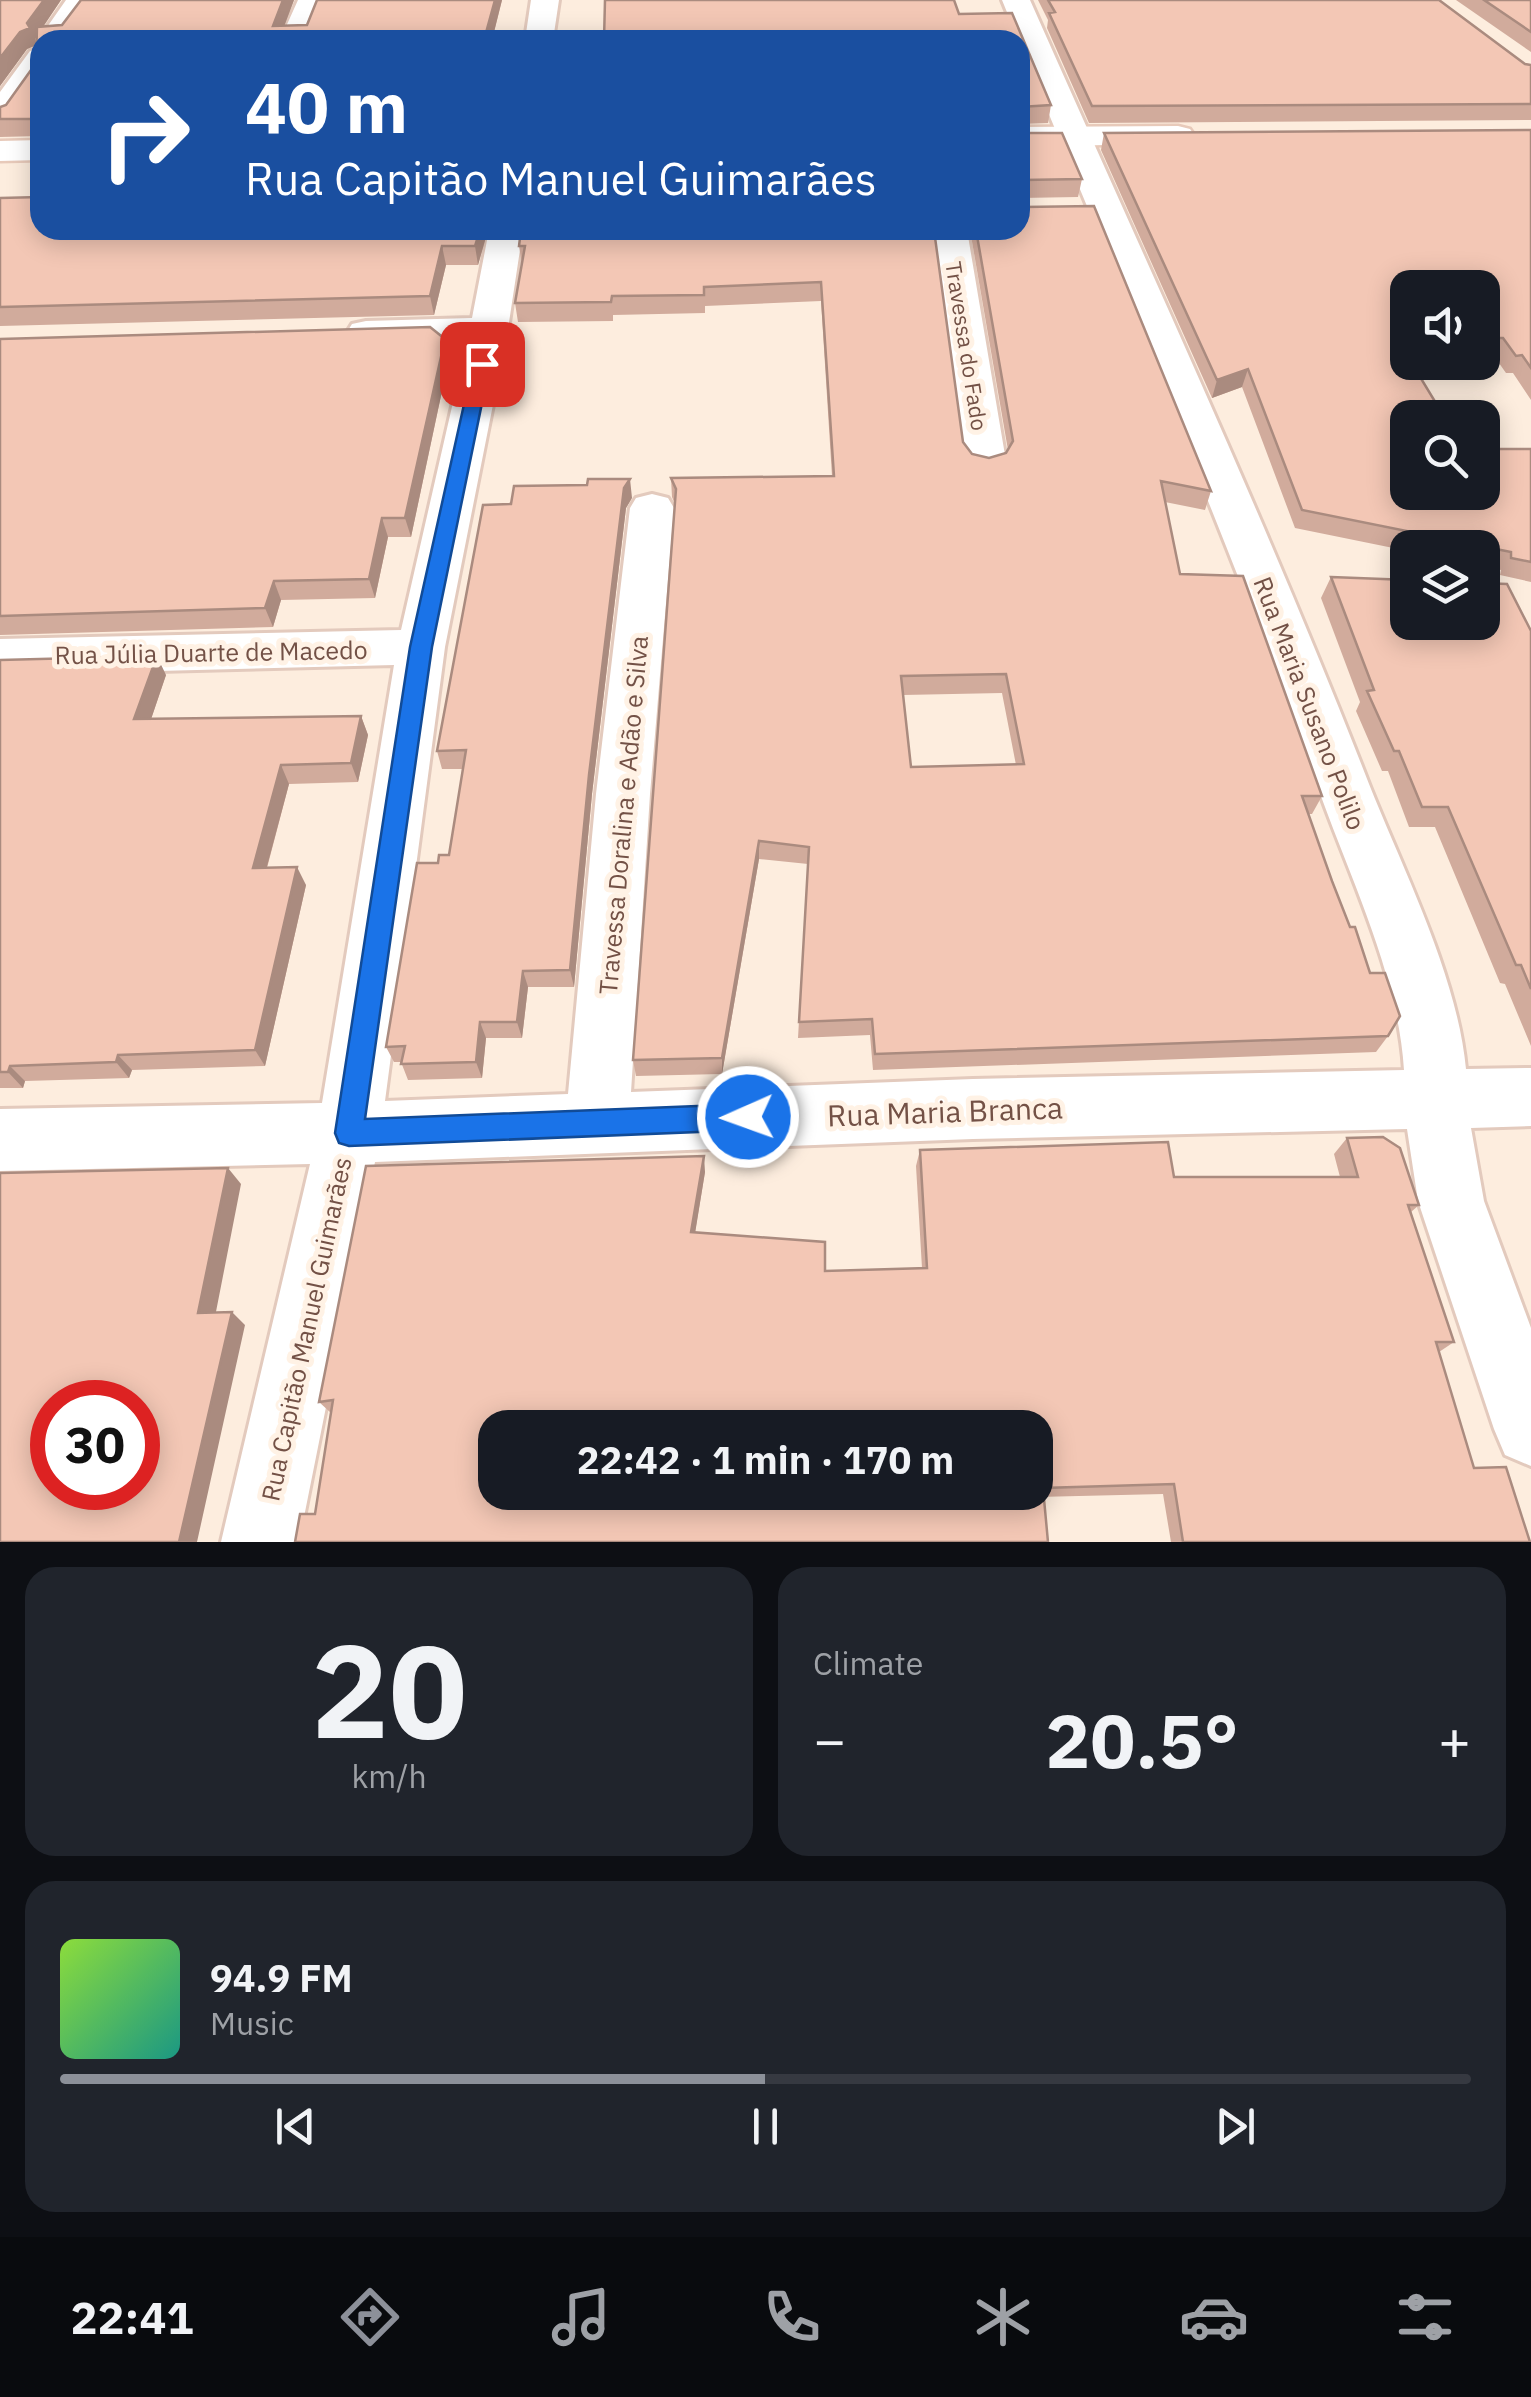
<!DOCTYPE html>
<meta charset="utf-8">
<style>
:root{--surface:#171b24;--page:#20242c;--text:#f1f3f6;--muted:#9ea1a6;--line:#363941;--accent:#8c9099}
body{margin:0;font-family:"IBM Plex Sans",sans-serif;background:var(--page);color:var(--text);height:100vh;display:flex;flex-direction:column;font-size:38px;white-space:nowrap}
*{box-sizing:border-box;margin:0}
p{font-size:32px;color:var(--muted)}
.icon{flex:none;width:55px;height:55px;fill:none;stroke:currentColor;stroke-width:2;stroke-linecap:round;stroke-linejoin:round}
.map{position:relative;height:1542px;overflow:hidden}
.drawer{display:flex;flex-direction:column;gap:25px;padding:25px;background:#0d0f14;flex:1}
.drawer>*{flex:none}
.top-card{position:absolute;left:30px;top:30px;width:1000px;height:210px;border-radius:30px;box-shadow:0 5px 25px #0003;background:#1a4fa0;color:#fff;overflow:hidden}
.controls{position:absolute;left:1390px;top:270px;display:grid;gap:20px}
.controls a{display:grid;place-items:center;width:110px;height:110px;border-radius:20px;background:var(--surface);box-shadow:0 5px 25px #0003;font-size:50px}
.speed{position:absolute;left:30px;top:1380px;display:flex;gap:20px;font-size:50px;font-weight:700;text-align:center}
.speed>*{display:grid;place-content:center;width:130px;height:130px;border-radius:50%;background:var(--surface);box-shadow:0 5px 25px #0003;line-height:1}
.speed .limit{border:15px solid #d22;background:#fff;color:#111}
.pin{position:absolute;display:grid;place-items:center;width:85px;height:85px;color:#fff;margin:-42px;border-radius:20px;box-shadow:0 5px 15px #0006}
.me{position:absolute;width:110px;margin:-55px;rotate:268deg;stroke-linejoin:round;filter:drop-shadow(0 0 8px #0008)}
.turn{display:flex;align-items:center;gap:35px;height:210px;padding:0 50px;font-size:45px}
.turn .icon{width:130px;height:130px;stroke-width:2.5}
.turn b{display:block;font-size:70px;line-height:85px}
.big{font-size:75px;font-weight:700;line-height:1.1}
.drawer .widget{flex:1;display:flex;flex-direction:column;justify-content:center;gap:15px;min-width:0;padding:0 35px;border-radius:30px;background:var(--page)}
.drawer .dial{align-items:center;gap:0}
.dial b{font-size:130px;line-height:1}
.song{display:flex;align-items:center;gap:30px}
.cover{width:120px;height:120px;border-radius:15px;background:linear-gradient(135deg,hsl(90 70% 55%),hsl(170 70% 35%))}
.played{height:10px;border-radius:5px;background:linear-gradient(90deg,var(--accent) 50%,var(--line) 50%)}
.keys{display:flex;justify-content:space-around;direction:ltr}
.heat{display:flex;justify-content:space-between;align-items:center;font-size:55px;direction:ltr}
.drawer .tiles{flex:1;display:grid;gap:25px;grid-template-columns:1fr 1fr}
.widget:last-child{grid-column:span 2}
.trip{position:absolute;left:478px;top:1410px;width:575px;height:100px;border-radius:30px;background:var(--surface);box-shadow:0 5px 25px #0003;font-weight:700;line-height:100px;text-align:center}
.tab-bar{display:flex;height:160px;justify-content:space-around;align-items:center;background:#090b0e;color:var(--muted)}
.tab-bar .icon{width:70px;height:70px}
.tab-bar .current{color:var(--accent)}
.tab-bar b{font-size:45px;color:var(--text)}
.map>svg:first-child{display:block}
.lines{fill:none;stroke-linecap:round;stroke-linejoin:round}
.street-casing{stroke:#e3cabd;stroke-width:6}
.secondary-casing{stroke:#e8caba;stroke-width:5}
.street{fill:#fff;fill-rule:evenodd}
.secondary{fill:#fff;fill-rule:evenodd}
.wall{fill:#d1ab9c;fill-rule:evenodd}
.shaded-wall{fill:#aa8b7f}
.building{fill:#f3c7b5;stroke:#aa8b7f;stroke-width:2.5;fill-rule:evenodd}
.route{fill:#1a73e8;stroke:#114b97;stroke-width:2.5}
.labels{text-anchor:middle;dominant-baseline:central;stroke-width:10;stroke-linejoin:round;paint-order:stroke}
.far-street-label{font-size:22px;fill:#735146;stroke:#fff2e5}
.street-label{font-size:25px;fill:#735146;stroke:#fff2e5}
.near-street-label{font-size:30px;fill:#735146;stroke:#fff2e5}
</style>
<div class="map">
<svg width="1531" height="1542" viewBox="0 0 1531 1542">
<rect width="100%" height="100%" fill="#fdedde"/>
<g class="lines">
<!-- street casing -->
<g class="street-casing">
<path id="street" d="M66,0H94L66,40H40V43L38,40Z
M298,0H326L308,40H280Z
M531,0H559L553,40H525Z
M1002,0H1030C1145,260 1266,519 1369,784C1404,872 1457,975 1466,1069L1531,1068V1126L1471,1128L1484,1201L1531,1328V1466L1505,1455L1494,1429L1418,1201L1407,1129L973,1139L375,1162L299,1542H221L310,1164L0,1171V1109L322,1103L394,665L0,675V639L401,630L467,341L366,343L352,340L347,332L352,324L366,321L472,318L489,230H523L508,329L445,647L385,1101L568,1094L596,794L630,508L636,498L652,494L668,498L674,508L650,794L631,1092L973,1079L1404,1070C1398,974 1350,878 1318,788C1222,522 1108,260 1002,0Z
M40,48V78L11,121L0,123V92L30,51Z
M933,230H967L1006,461L1000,470L985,474L970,470L964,461Z"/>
</g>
<!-- secondary casing -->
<g class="secondary-casing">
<path id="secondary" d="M1178,126L1190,129L1195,136L1190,143L1020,147V127Z
M40,140V160L0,161V141Z"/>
</g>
<!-- street -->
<use href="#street" class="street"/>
<!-- secondary -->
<use href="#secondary" class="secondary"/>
</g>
<!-- wall -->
<path class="wall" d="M0,0H61L43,26L294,0L284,26L307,25L317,0H502L492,40H40V136L0,137V107L6,105L36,63V45L27,49L0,86Z
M605,0H954L959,14L1012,13L1051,105L1048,123L1020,124V40H604Z
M1038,0H1439L1525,64L1531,65V120L1089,123L1047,28L1048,20Z
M1456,0H1531V52Z
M1020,130L1082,179L1078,197L1020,198Z
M1531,130V400L1513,373H1506L1494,356H1482V288H1408V492L1531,449V582L1500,575L1501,570L1482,566V548H1408V551L1295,528L1242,387L1212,398L1101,150L1104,133Z
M0,198L40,230H488L478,265H446L434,315L0,326Z
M934,230L963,442L972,454L989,458L1006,453L1008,450L970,230H1020L1211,491L1205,510L1165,502L1180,574L1322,796L1312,814H1308L1388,1036L1376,1052L873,1070L870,1035L798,1038L808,864L759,859L722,1074L636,1076L633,1060L675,504L672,497L671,478L832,476L821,301L705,306V313L613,315V321L518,322L515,303L522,264L519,246ZM1002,693L1016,765L911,767L903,695Z
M0,339H445L449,358L411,537H388L375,598L281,600L273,627L0,635Z
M632,498L626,508L592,794L574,987H528L522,1038H486L482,1078L408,1080L401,1062H394L386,1047L438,863L449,855L463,769H442L437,751Z
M1331,577L1531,631V1046L1505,984L1500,983L1435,827H1409L1388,771H1382L1356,711L1360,702L1321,598Z
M0,660L166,675L151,719L361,716L368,735L358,782L289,784L267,868L306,885L265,1066L132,1070L129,1078L25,1081L23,1088H0Z
M1347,1138L1419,1205L1411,1212L1454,1342L1439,1352L1474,1468L1530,1542H1171L1163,1494L315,1514L331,1413L319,1402L705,1172L695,1232L825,1271L922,1268L916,1166L920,1150L1174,1177H1340L1334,1154Z"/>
<!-- shaded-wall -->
<path class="shaded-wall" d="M44,0H61L35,39L37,45L27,49L0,86V58Z
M283,0H294L279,40L273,26Z
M495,0H502L492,40H484Z
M480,230H488L478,265L475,246Z
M442,246L446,265L434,315L430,296Z
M445,339L449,358L411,537L405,518Z
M1248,369L1242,387L1212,398L1217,380Z
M630,479L632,498L626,508L592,794L574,987L570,970L589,775L624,488Z
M382,518L388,537L375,598L369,579Z
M274,581L281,600L273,627L265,608Z
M157,656L166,675L145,737L134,719Z
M361,716L368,735L358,782L351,763Z
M281,765L289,784L262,885L253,868Z
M759,841V859L722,1074V1058Z
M297,867L306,885L265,1066L255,1050Z
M523,971L528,987L522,1038L517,1022Z
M480,1022L486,1038L482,1078L476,1062Z
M118,1055L132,1070L129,1078L116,1062Z
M10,1066L25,1081L23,1088L8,1072Z
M704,1156L705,1172L693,1246L691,1232Z
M228,1168L241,1184L213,1327L198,1313Z
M232,1312L245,1325L197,1542H179Z"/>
<!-- building -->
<path class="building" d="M0,0H44L27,23L30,28L20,32L0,58Z
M81,0H283L273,26L307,25L317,0H495L484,40H40V123H36L32,119H0V107L6,105L36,63L37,27L62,25Z
M605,0H954L959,14L1012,13L1051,105L1020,107V40H604Z
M1048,0H1439L1525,64L1531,65V104L1092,106L1049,13L1055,12Z
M1484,0H1531V32Z
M1020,130L1023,133H1062L1082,179L1023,180L1020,183Z
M1531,130V368L1522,355L1516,356L1503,338H1482V288H1408V339L1397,340L1408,357V362H1411L1445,418H1408V492H1482V449H1531V562L1511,558V552L1302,510L1248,369L1217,380L1104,133Z
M40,197V230H480L475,246H442L430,296L0,307V198Z
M1020,205L1023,207L1094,206L1211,491L1161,481L1180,574L1243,576L1322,796H1302L1332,881L1350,927H1355L1370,973H1385L1400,1016L1388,1036L875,1054L872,1019L799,1022L809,847L759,841L722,1058L633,1060L676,489L671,478L834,476L821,282L704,287V295L612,296L611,302L515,303L525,246H519L521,230H934L963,442L972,454L989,458L1006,453L1013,441L976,230H1020ZM1006,674L1024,764L911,767L901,676Z
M430,327L445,339L405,518H382L369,579L274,581L265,608L0,616V339Z
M588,479H630L624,488L589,775L570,970L523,971L517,1022H480L476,1062L401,1064L405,1046L386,1047L417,863H438L439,855H449L466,750L437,751L483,505L511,504L514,486L587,485Z
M1331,577L1408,580V622H1482V583L1507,584L1531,631V989L1521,965H1516L1448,807H1422L1399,751H1394L1367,691L1374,690Z
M157,656L134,719L361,716L351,763L281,765L253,868L297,867L255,1050L118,1055L116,1062L10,1066L8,1072H0V660Z
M1383,1137L1400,1148L1419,1205H1408L1454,1342H1436L1474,1468L1506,1467L1530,1542H1183L1174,1484L1043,1488L1048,1542H295L300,1514H315L333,1400L319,1402L366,1166L704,1156L691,1232L825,1242V1271L927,1268L920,1150L1168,1142L1174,1177H1358L1347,1138ZM495,1428H1035V1492H495Z
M228,1168L198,1313L232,1312L179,1542H0V1173ZM52,1402H138V1488H52Z"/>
<!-- route -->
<path class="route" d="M482,359L490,364L432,647L365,1119L748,1104L757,1108L761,1117L757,1126L748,1130L349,1146L339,1143L335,1133L410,647L473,364Z"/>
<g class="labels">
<!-- far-street labels -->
<g class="far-street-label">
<text transform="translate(967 346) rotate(81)">Travessa do Fado</text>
</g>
<!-- street labels -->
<g class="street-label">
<text transform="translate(211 652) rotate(-1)">Rua Júlia Duarte de Macedo</text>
<text transform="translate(1310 703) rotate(69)">Rua Maria Susano Polilo</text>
<text transform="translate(623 815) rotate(-85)">Travessa Doralina e Adão e Silva</text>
<text transform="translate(306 1329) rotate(-78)">Rua Capitão Manuel Guimarães</text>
</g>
<!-- near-street labels -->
<g class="near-street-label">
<text transform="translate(945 1111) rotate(-2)">Rua Maria Branca</text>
</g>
</g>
</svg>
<div class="controls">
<a><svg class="icon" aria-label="sound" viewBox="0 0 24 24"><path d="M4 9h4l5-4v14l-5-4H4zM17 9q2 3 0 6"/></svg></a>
<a><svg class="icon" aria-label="search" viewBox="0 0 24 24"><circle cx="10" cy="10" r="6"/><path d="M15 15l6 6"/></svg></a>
<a><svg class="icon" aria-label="layers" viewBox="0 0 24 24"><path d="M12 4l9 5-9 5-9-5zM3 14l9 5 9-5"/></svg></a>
</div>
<div class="speed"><div class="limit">30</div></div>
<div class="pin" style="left:482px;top:364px;background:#d93025"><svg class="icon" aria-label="arrive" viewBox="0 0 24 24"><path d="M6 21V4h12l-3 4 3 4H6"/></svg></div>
<svg class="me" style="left:748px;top:1117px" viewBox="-20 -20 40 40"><circle r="17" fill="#1a73e8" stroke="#fff" stroke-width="3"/><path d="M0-11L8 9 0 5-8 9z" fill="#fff"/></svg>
<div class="trip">22:42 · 1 min · 170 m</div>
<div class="top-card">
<div class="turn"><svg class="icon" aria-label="right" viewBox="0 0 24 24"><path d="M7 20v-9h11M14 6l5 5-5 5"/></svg><div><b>40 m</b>Rua Capitão Manuel Guimarães</div></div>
</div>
</div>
<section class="drawer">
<div class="tiles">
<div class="widget dial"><b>20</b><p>km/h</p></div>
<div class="widget"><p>Climate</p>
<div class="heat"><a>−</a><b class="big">20.5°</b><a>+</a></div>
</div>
<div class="widget">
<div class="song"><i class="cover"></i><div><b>94.9 FM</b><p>Music</p></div></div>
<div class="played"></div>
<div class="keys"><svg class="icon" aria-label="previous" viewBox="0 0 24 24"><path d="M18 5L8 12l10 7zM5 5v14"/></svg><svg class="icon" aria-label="pause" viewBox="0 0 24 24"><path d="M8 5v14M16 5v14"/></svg><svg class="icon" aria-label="next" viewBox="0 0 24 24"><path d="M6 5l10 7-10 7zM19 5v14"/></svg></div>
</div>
</div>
</section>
<nav class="tab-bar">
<b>22:41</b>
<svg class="icon current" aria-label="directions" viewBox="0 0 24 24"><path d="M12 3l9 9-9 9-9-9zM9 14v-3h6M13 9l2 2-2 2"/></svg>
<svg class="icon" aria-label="music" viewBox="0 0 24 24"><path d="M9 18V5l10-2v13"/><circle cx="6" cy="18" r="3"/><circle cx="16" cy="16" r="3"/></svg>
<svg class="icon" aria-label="phone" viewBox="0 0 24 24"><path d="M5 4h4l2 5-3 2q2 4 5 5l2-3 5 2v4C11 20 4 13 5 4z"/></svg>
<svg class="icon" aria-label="climate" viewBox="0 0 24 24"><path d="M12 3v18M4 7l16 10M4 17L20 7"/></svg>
<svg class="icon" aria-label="car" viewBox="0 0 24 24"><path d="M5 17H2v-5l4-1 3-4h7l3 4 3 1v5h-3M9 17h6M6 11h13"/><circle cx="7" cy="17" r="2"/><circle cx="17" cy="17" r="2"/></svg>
<svg class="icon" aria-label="filters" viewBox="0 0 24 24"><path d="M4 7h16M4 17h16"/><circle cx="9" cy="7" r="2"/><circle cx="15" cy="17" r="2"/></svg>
</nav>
